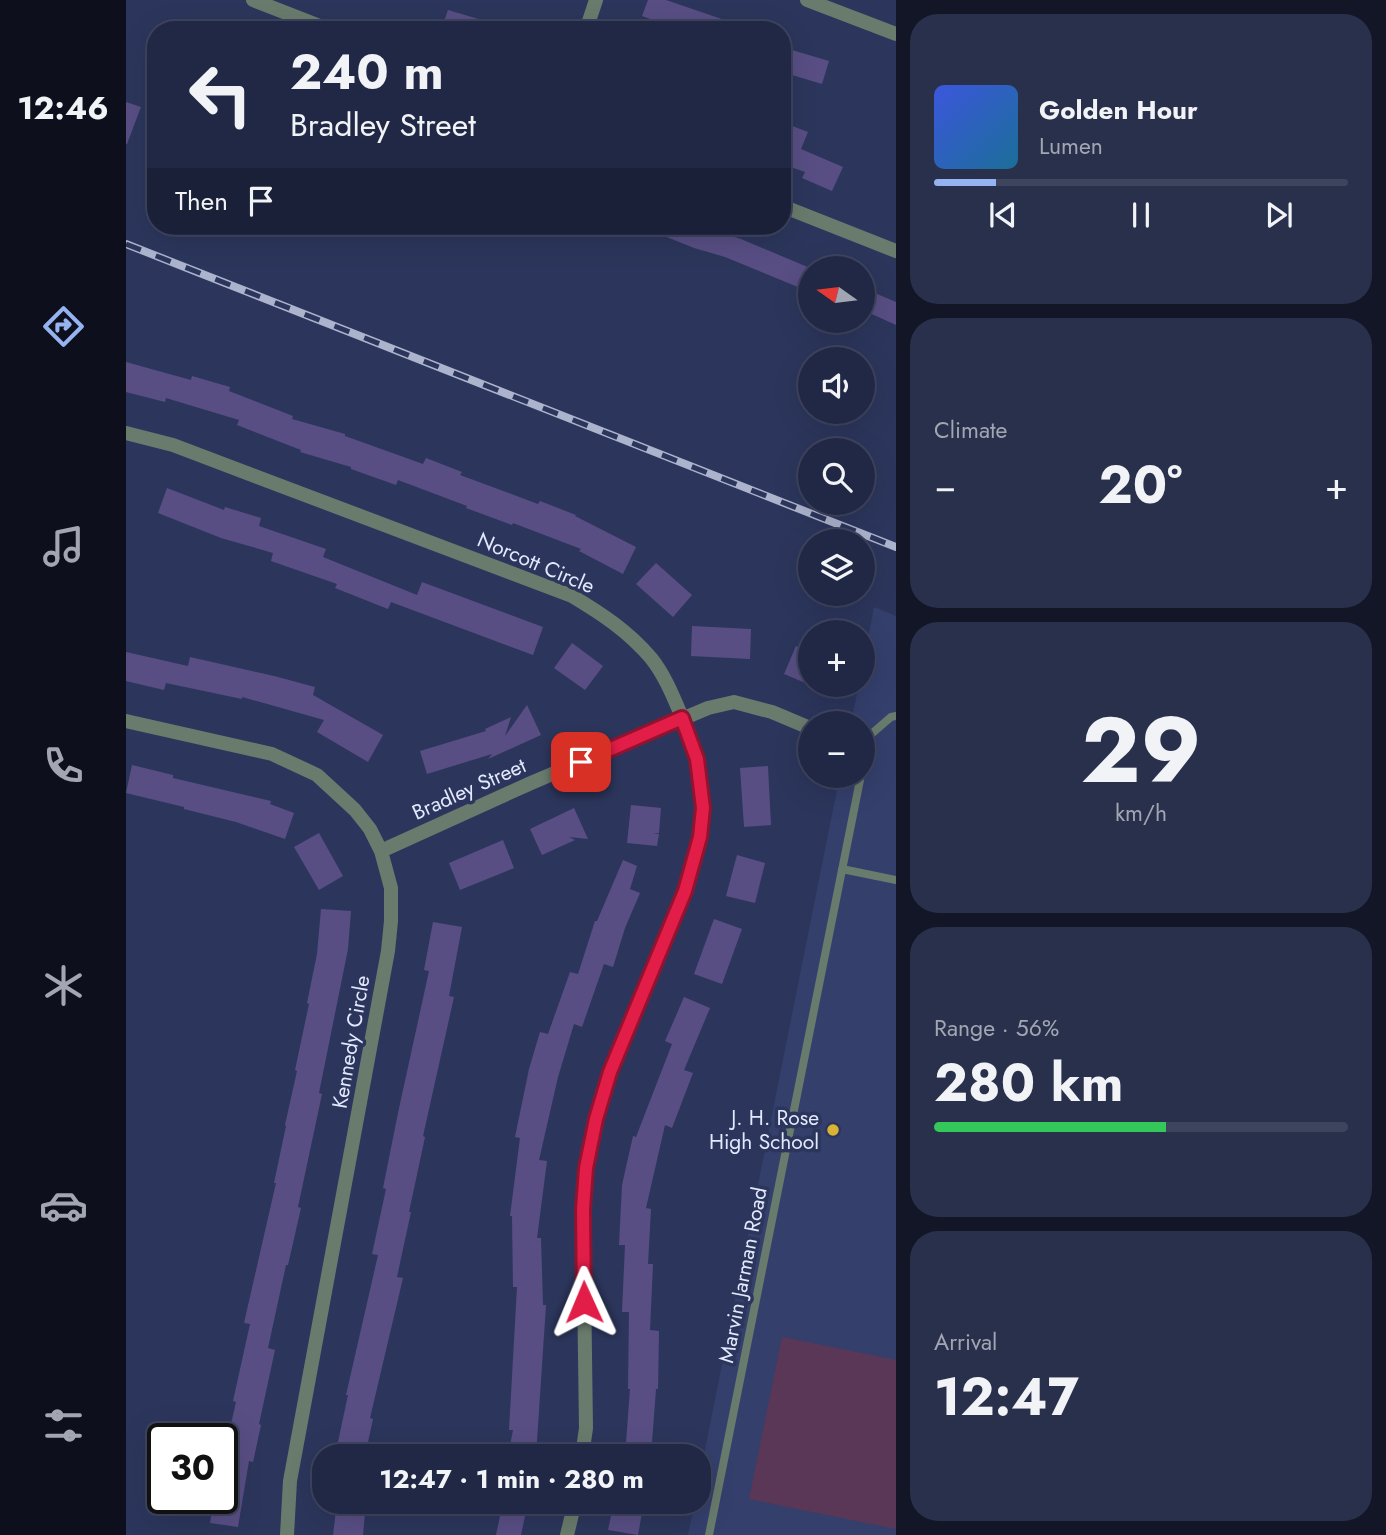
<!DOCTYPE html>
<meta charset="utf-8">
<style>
:root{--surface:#212845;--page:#29304c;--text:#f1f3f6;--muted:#a2a6b3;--line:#3e445e;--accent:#95b2f1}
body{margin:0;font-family:Jost,sans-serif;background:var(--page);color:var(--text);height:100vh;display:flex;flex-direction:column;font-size:26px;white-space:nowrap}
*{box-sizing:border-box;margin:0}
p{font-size:23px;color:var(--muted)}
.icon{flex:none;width:38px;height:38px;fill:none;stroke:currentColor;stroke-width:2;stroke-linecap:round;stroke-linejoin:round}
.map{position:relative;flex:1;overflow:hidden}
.panel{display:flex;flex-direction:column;gap:14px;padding:14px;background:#121626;width:490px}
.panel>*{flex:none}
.guide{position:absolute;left:21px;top:21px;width:644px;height:214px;border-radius:28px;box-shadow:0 7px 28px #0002,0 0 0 2px var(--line);background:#212845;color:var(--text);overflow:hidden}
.needle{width:46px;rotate:284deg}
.controls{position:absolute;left:672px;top:256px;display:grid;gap:14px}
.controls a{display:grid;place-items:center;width:77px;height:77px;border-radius:50%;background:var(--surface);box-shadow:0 7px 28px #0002,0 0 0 2px var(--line);font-size:35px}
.speed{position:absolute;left:21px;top:1423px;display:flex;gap:14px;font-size:35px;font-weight:700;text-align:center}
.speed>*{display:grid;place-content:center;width:91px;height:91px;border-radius:50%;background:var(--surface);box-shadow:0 7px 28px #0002,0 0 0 2px var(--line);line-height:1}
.speed .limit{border:4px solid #111;border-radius:10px;background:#fff;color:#111}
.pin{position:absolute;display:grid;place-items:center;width:60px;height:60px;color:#fff;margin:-30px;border-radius:14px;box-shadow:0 4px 10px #0006}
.me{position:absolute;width:77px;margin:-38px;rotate:359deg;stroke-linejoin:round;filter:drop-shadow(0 0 5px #0008)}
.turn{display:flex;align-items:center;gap:24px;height:147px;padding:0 28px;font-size:32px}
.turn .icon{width:91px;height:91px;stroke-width:2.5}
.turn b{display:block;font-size:49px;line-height:60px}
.then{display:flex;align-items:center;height:66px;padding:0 28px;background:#0003;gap:14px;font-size:26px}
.big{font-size:52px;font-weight:700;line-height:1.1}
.panel .card{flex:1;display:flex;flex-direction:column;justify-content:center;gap:10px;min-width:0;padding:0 24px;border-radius:28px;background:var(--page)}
.panel .dial{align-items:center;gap:0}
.dial b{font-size:91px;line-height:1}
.song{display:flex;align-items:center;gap:21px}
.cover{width:84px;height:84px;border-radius:10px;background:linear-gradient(135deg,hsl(230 70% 55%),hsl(200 70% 35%))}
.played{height:7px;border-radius:4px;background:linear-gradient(90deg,var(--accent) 15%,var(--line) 15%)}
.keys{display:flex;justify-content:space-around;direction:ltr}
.heat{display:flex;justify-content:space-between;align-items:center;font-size:38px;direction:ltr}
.charge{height:10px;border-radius:5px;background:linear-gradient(90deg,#34c759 56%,var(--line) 0)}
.trip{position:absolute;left:186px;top:1444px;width:399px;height:70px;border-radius:28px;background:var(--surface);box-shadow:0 7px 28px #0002,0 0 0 2px var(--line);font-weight:700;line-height:70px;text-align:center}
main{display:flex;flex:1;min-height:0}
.dock{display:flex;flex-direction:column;width:126px;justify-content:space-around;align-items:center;background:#0d101c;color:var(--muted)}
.dock .icon{width:49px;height:49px}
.dock .on{color:var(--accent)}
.dock b{font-size:32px;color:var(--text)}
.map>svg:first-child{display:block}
.built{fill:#343f6c}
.green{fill:#5a3756}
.building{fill:#584e84}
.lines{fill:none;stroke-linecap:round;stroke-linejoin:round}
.lane{stroke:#697b6d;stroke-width:8}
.street{stroke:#697b6d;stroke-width:14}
.rail-casing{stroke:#acb3cc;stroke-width:8}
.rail{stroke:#2c365c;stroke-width:5;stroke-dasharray:16;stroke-linecap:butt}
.route-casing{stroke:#92132f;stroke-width:18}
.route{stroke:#e11d48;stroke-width:12}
.poi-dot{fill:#d9b334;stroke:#2c365c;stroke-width:2.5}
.labels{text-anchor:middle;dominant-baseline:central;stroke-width:7;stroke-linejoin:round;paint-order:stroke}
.street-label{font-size:21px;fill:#e3e9fd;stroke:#2c365c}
.poi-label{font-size:21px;fill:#e3e9fd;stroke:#2c365c;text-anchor:end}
</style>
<main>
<nav class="dock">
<b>12:46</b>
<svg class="icon on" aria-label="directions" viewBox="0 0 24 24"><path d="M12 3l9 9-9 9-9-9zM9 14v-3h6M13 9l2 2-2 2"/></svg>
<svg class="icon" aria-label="music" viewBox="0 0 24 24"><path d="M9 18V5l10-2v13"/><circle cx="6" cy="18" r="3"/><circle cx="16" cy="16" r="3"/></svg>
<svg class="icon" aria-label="phone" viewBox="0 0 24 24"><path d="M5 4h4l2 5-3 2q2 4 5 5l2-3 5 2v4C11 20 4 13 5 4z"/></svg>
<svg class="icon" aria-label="climate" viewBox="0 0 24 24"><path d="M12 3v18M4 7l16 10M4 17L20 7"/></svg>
<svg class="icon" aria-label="car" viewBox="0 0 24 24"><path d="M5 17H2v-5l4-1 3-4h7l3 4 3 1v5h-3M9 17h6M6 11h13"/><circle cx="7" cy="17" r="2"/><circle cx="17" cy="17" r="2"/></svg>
<svg class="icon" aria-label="filters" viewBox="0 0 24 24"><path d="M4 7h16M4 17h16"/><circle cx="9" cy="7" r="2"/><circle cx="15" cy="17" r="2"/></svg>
</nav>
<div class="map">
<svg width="770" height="1535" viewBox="0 0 770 1535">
<rect width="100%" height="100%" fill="#2c365c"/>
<!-- built -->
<path class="built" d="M748,607L770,616V1535H562L569,1502H572V1485L714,775H737V723H725L733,684H737V664Z"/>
<!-- green -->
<path class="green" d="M656,1337L770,1360V1529L623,1499Z"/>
<!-- building -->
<path class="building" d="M522,0H540L622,28V30H554L516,16Z
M322,10L376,26L375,30H315Z
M656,47L703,61L696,84L656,72Z
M0,102L15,107L1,144H0Z
M661,124L682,132L675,149L717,167L706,191L676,178L679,172L656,164V137Z
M517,226H572L615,239L684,268V292L599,257L568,248L516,227Z
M737,288L770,302V325L737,310Z
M0,362L65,380L66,376L104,387L103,391L167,416L166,419L219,434V436L297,464L300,458L336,472L334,475L412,504L414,501L450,515L449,516L510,547L497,574L453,551L455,549L387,523L386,525L340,508L341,506L272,480L270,485L225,469V467L174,452L175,450L111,425L113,420L40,398L39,402L0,392Z
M41,488L98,510L99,507L135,518L133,526L200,549L197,557L291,595L296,582L417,627L407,655L265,602L262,609L209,588L211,584L145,561L147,553L95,538L32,513Z
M530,563L566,595L547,617L510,584Z
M566,626L625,629L624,659L565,656Z
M446,643L477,666L459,690L428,668Z
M670,646L684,652V685L658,674Z
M0,652L62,666L64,657L148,676L189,687L187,695L257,735L242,762L191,732L198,720L116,697V699L40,683L38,690L0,681Z
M401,705L415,735L362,759L366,754L301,774L294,751L360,731L359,729L385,717L379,736Z
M6,765L47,775V778L145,801L144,804L168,813L159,839L110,822L58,809V807L0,793Z
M642,766L645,825L618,827L614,768Z
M505,805L535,808L533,833H527L533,834L531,846L501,843Z
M448,808L462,839L443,837L449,840L416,855L404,829Z
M193,833L217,876L193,890L168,847Z
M377,840L388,868L334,890L323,863Z
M611,855L639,863L629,903L600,896Z
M497,860L511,866L504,889L514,893L499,928L487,967L478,964L456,1027L448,1024L432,1077L413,1160L421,1161L411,1238H415L417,1305H420L410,1456H382L387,1430H383L391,1287H387L386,1216H384L394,1138L389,1137L403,1069L414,1032L422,1034L444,972L452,974L469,921H471Z
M195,909L225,911L222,949L193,1093L196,1094L172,1207L175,1208L162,1265H160L142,1348L149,1350L133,1424L135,1425L127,1462L123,1461L112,1527L84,1523L88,1498H96V1464L110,1402L107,1401L124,1324L118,1323L150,1183H148L160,1126L159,1125L171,1071L169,1070L183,1004L181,1003L191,954Z
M588,919L616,929L596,984L568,974Z
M307,922L336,927L323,996L328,997L297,1136L299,1137L283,1212H285L271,1277L277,1278L244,1418L247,1419L239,1456H209L222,1395H220L252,1255L246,1254L260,1189L257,1188L272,1113L303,971L298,970Z
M558,997L584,1008L558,1070L567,1073L546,1128L539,1125L520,1208L525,1209L522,1264H527L524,1330L533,1331L532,1389H530L525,1456H499L504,1389H502L503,1312H496L499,1245H493L496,1185L507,1136L510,1137L546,1044L539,1041Z
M211,1502H240L237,1535H207Z
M377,1502H402L395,1535H370Z
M488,1502H518L512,1535L482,1530Z"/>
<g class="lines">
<!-- lane -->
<path class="lane" d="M737,768L743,736L765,717L770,716
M716,869L770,880
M583,1535L735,775"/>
<!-- street -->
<path class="street" d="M127,0L204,30
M681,0L770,34
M460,30L470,0
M656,206L770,251
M0,433L47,445L446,596C476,614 502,631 525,658C538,674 547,696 555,715C561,729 568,745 571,760C581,805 573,848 559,891L484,1072L470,1119L460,1168L457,1209L460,1428L456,1456
M0,721L146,754L191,775L229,810L244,829L255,851L265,888V921L262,951L164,1481L161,1535
M255,851L405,783L582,708L608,702L646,712L684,728
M441,1535L449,1502"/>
<!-- rail casing -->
<g class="rail-casing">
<path id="rail" d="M0,244L770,547"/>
</g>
<!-- rail -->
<use href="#rail" class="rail"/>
</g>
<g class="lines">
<!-- route casing -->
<g class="route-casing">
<path id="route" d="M455,762L556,718L571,759L577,808L574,837L559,891L484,1072L470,1119L460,1168L457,1209L458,1302"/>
</g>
<!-- route -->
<use href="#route" class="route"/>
</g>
<!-- markers -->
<circle class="poi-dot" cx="707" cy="1130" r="7"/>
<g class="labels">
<!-- street labels -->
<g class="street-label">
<text transform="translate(410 563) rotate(23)">Norcott Circle</text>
<text transform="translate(343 789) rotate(-24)">Bradley Street</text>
<text transform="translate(225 1042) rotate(-80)">Kennedy Circle</text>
<text transform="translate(617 1275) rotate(-79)">Marvin Jarman Road</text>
</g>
<!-- poi labels -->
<g class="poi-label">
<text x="693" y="1118">J. H. Rose<tspan x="693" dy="24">High School</tspan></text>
</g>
</g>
</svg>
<div class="controls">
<a><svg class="needle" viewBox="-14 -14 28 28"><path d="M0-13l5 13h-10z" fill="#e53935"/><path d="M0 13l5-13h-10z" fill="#a2a6b3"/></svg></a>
<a><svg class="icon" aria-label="sound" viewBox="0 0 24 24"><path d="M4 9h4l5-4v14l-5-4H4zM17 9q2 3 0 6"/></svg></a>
<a><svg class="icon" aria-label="search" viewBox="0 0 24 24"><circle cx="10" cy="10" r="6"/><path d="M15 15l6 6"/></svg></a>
<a><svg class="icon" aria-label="layers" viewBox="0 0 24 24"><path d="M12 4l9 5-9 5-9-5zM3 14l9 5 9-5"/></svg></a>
<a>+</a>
<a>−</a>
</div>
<div class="speed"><div class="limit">30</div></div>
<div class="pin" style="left:455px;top:762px;background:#d93025"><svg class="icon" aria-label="arrive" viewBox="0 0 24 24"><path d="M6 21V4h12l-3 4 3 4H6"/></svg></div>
<svg class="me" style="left:458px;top:1302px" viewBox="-20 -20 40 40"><path d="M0-17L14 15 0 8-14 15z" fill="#e11d48" stroke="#fff" stroke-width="4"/></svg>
<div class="trip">12:47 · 1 min · 280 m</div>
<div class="guide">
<div class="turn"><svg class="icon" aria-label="left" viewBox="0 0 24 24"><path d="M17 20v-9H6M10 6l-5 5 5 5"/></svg><div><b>240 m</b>Bradley Street</div></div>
<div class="then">Then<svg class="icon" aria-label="arrive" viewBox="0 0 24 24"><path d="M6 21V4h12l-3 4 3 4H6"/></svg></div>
</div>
</div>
<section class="panel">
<div class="card">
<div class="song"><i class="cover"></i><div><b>Golden Hour</b><p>Lumen</p></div></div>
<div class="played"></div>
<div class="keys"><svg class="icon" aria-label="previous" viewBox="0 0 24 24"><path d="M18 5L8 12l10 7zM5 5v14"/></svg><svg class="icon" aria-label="pause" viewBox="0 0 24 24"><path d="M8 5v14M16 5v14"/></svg><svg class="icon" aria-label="next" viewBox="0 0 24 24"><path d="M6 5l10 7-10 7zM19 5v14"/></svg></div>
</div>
<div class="card"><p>Climate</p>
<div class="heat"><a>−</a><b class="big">20°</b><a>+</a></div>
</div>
<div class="card dial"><b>29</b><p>km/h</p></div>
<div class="card"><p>Range · 56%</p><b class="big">280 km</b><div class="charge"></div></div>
<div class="card"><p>Arrival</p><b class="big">12:47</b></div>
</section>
</main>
